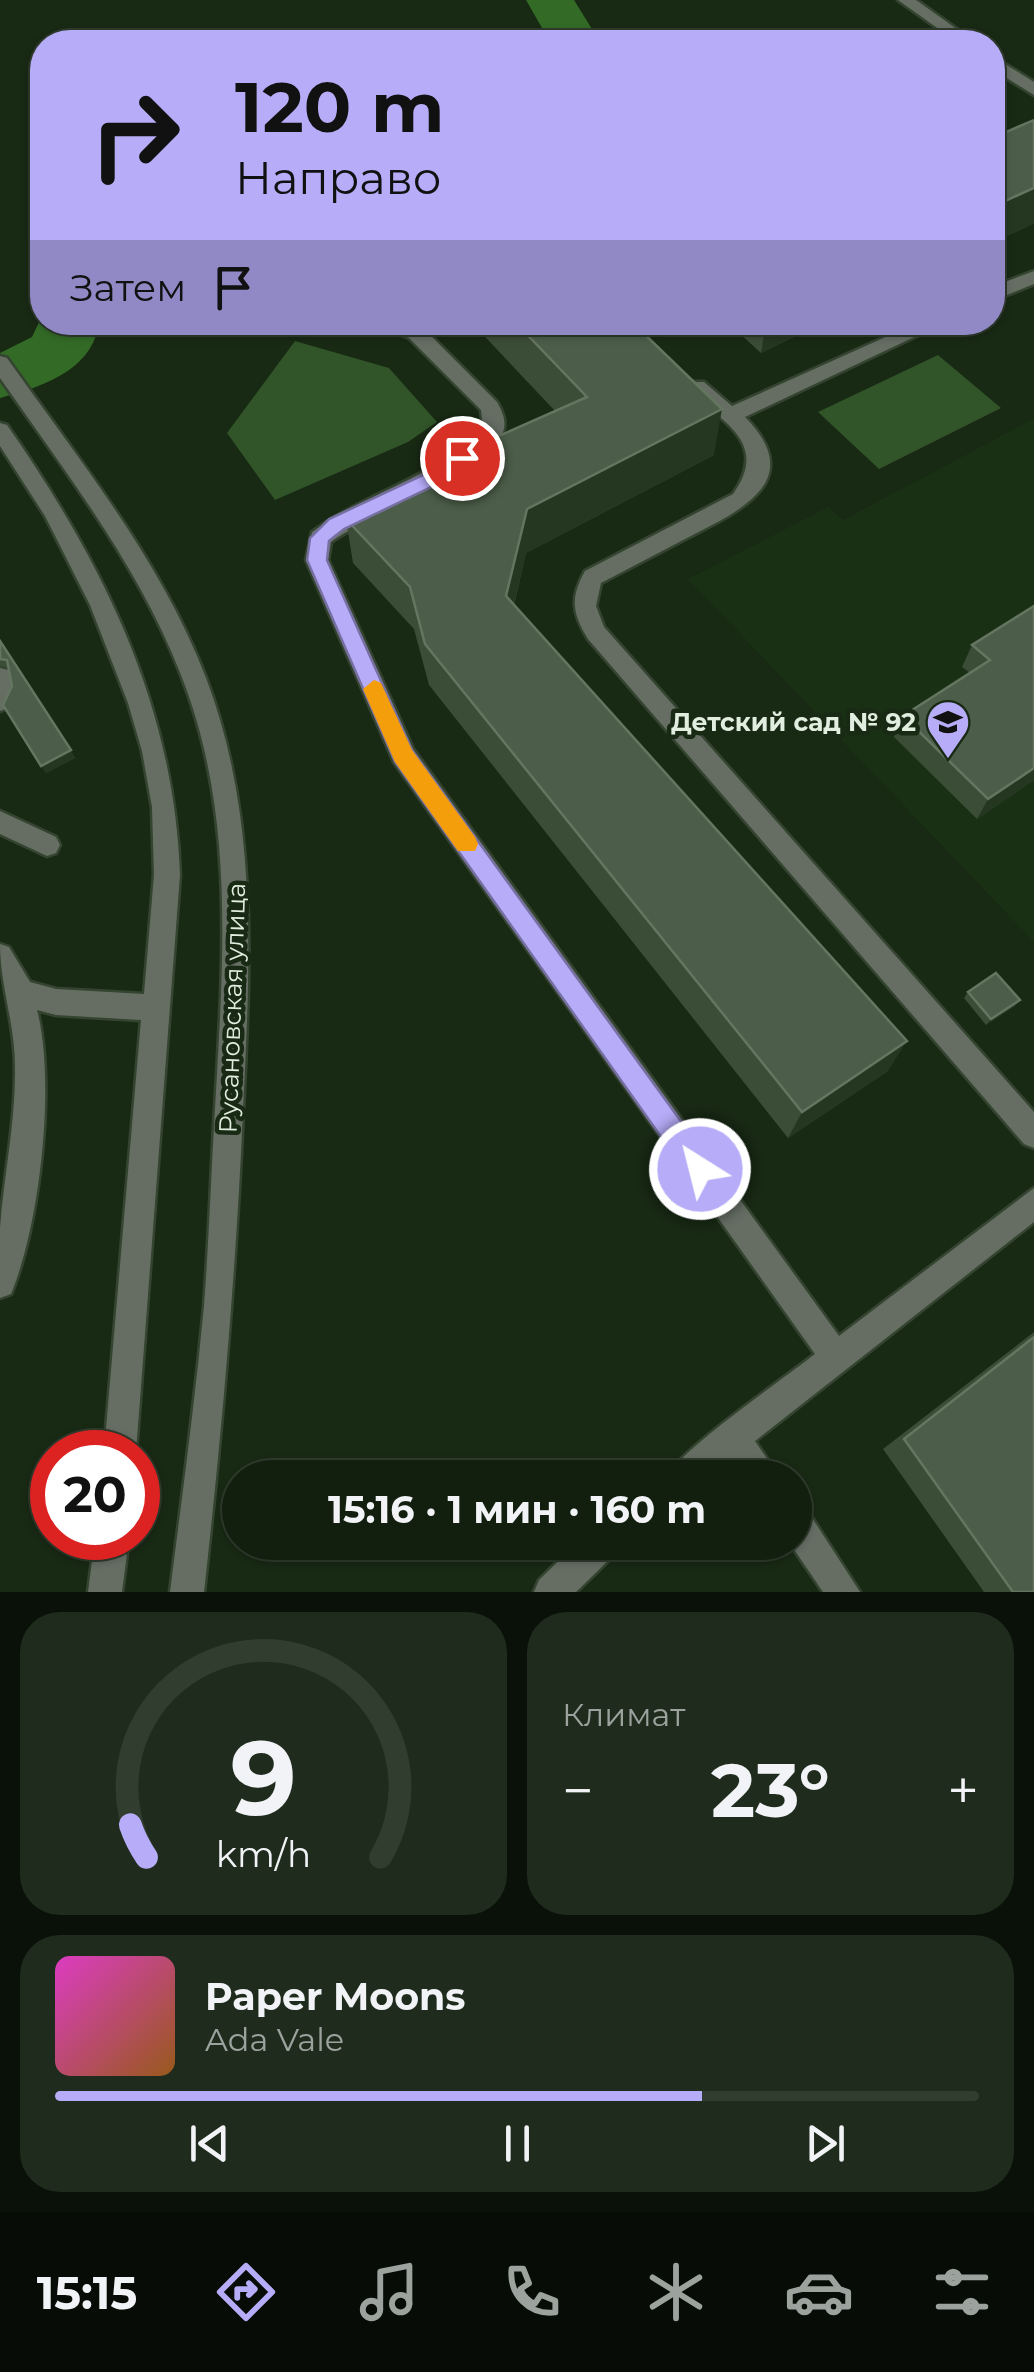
<!DOCTYPE html>
<html lang="ru">
<meta charset="utf-8">
<style>
:root{--surface:#121f0f;--page:#1f2c1d;--text:#f1f3f6;--muted:#9ca29e;--line:#313d2f;--accent:#b6acf8}
body{margin:0;font-family:Montserrat,sans-serif;background:var(--page);color:var(--text);height:100vh;display:flex;flex-direction:column;font-size:38px;white-space:nowrap}
*{box-sizing:border-box;margin:0}
p{font-size:32px;color:var(--muted)}
.icon{flex:none;width:55px;height:55px;fill:none;stroke:currentColor;stroke-width:2;stroke-linecap:round;stroke-linejoin:round}
.map{position:relative;height:1592px;overflow:hidden}
.drawer{display:flex;flex-direction:column;gap:20px;padding:20px;background:#0a1108;flex:1}
.drawer>*{flex:none}
.guide{position:absolute;left:30px;top:30px;width:975px;height:305px;border-radius:40px;box-shadow:0 2px 8px #0004,0 0 0 2px var(--line);background:#b6acf8;color:#111;overflow:hidden}
.speed{position:absolute;left:30px;top:1430px;display:flex;gap:20px;font-size:50px;font-weight:700;text-align:center}
.speed>*{display:grid;place-content:center;width:130px;height:130px;border-radius:50%;background:var(--surface);box-shadow:0 2px 8px #0004,0 0 0 2px var(--line);line-height:1}
.speed .limit{border:15px solid #d22;background:#fff;color:#111}
.pin{position:absolute;display:grid;place-items:center;width:85px;height:85px;color:#fff;margin:-42px;border:5px solid #fff;border-radius:50%;box-shadow:0 2px 10px #0007}
.me{position:absolute;width:110px;margin:-55px;rotate:324deg;stroke-linejoin:round;filter:drop-shadow(0 0 8px #0008)}
.turn{display:flex;align-items:center;gap:35px;height:210px;padding:0 40px;font-size:45px}
.turn .icon{width:130px;height:130px;stroke-width:2.5}
.turn b{display:block;font-size:70px;line-height:85px}
.then{display:flex;align-items:center;height:95px;padding:0 40px;background:#0003;gap:20px;font-size:38px}
.big{font-size:75px;font-weight:700;line-height:1.1}
.drawer .tile{flex:1;display:flex;flex-direction:column;justify-content:center;gap:15px;min-width:0;padding:0 35px;border-radius:40px;background:var(--page)}
.drawer .dial{align-items:center;gap:0}
.dial svg{height:260px;overflow:visible;fill:none;stroke:var(--line);stroke-width:7;stroke-linecap:round;text-anchor:middle}
.dial text{fill:var(--text);stroke:none}
.song{display:flex;align-items:center;gap:30px}
.cover{width:120px;height:120px;border-radius:15px;background:linear-gradient(135deg,hsl(310 70% 55%),hsl(30 70% 35%))}
.played{height:10px;border-radius:5px;background:linear-gradient(90deg,var(--accent) 70%,var(--line) 70%)}
.keys{display:flex;justify-content:space-around;direction:ltr}
.heat{display:flex;justify-content:space-between;align-items:center;font-size:55px;direction:ltr}
.drawer .tiles{flex:1;display:grid;gap:20px;grid-template-columns:1fr 1fr}
.tile:last-child{grid-column:span 2}
.trip{position:absolute;left:222px;top:1460px;width:590px;height:100px;border-radius:50px;background:var(--surface);box-shadow:0 2px 8px #0004,0 0 0 2px var(--line);font-weight:700;line-height:100px;text-align:center}
.tabs{display:flex;height:160px;justify-content:space-around;align-items:center;background:#070c06;color:var(--muted)}
.tabs .icon{width:70px;height:70px}
.tabs .current{color:var(--accent)}
.tabs b{font-size:45px;color:var(--text)}
.map>svg:first-child{display:block}
.built{fill:#1a3015}
.green{fill:#315429}
.lines{fill:none;stroke-linecap:round;stroke-linejoin:round}
.river{fill:#336b26;fill-rule:evenodd}
.minor-casing{stroke:#344430;stroke-width:5}
.minor{fill:#666e64;fill-rule:evenodd}
.wall{fill:#3b4d37}
.shaded-wall{fill:#253721}
.building{fill:#4c5e49;stroke:#647560;stroke-width:2.5}
.route{fill:#b6acf8;stroke:#7670a1;stroke-width:2.5}
.slow{fill:#f59e0b}
.labels{text-anchor:middle;dominant-baseline:central;stroke-width:9;stroke-linejoin:round;paint-order:stroke}
.poi-label{font-size:25px;font-weight:bold;fill:#e1eddf;stroke:#182914;text-anchor:end}
.street-label{font-size:25px;fill:#e1eddf;stroke:#182914}
</style>
<div class="map">
<svg width="1034" height="1592" viewBox="0 0 1034 1592">
<rect width="100%" height="100%" fill="#182914"/>
<!-- built -->
<path class="built" d="M1031,420H1034V942L688,579L828,507L843,520Z"/>
<!-- green -->
<path class="green" d="M295,341L389,368L437,422L408,442L275,500L227,433Z
M938,355L1001,408L879,469L818,412Z"/>
<g class="lines">
<!-- river -->
<path class="river" d="M526,0H574L600,42H550Z
M42,316V322H99C93,371 41,387 0,398V353L32,337Z"/>
<!-- minor casing -->
<g class="minor-casing">
<path id="minor" d="M898,0H916L975,42H957Z
M992,56L1034,82V95L992,69Z
M1034,271V284L992,301V287Z
M372,322H404L423,328L497,402C502,411 507,421 503,432C487,472 369,514 331,542L328,560L413,749L839,1336L1034,1188V1222L755,1441L780,1478H743L730,1461L709,1478H666C676,1453 786,1377 815,1354L394,762L306,560L312,532C367,493 435,477 483,429L481,410L409,338Z
M919,322H946L745,417C809,482 737,512 685,539C657,554 629,568 601,583L596,606L604,627L1034,1112V1148L1024,1144L588,639C572,613 570,598 585,571L733,494C769,444 725,423 690,392V382H704L732,406Z
M0,356L7,358C79,460 161,560 206,678C259,817 250,965 243,1111C236,1272 222,1431 204,1592H170C182,1497 195,1402 204,1306C209,1241 211,1175 215,1109C223,964 236,813 181,675C139,566 66,473 0,378Z
M0,423L7,425C103,563 174,705 180,875L136,1452H104L141,1020L56,1015L37,1010C56,1083 40,1224 11,1294L0,1298C0,1275 0,1251 0,1228C4,1174 16,1121 15,1066C15,1024 0,985 0,944L9,947L30,982L56,989L144,994L154,875L152,807L142,751L128,703L90,605L45,516L0,446Z
M0,668L8,670C14,681 14,697 8,708L0,711Z
M0,811L56,837L60,845L56,853L47,856L0,834Z
M795,1505L807,1510L860,1592H823L789,1542H795Z
M95,1538H129L122,1592H88Z
M578,1542H620L615,1554L576,1592H534L539,1580Z"/>
</g>
<!-- minor -->
<use href="#minor" class="minor"/>
</g>
<!-- wall -->
<path class="wall" d="M469,322H632L714,455L526,553L514,606L888,1071L788,1138L429,685L414,629L353,563L346,519L440,477L555,411L472,323Z
M727,322H825L761,353Z
M1034,606V780L977,819L894,737L903,716L970,673L962,667L972,645Z
M0,641L75,758L46,773L3,705L12,686L9,668L0,666Z
M968,992L1015,1006L986,1025L964,998Z
M1034,1332V1592H984L883,1449Z"/>
<!-- shaded-wall -->
<path class="shaded-wall" d="M1034,188V224L992,243V207Z
M766,322H825L761,353Z
M722,409L714,455L526,553L506,639V596L527,509Z
M71,750L75,758L46,773L41,766Z
M1034,768V780L977,819L988,799Z
M1020,1000L1015,1006L986,1025L991,1019Z
M907,1041L888,1071L788,1138L802,1112Z"/>
<!-- building -->
<path class="building" d="M1034,120V188L992,207V138Z
M515,322H632L722,409L527,509L506,596L907,1041L802,1112L425,644L410,587L346,519L440,477L467,450L587,397Z
M1034,606V768L988,799L903,716L990,660L972,645Z
M0,641L71,750L41,766L3,705L12,686L7,660L0,659Z
M996,973L1020,1000L991,1019L968,992Z
M1034,1337V1592H1013L904,1439Z"/>
<!-- route -->
<path class="route" d="M462,451L472,458L448,479L344,529L329,541L327,560L412,750L709,1160L713,1169L709,1179L700,1183L691,1179L395,762L307,560L310,538L329,519L434,470Z"/>
<!-- slow -->
<path class="slow" d="M374,680L381,683L412,750L475,837L478,844L475,851H458L395,762L363,689Z"/>
<!-- icons -->
<defs>
<g id="school-pin" transform="scale(2.25)"><path d="M0 17L-7.5 6A9.5 9.5 0 1 1 7.5 6Z" fill="#b6acf8" stroke="#182914"/><path d="M0-5L7-2L0 1L-7-2ZM-4 1L0 2.5L4 1V4Q0 6-4 4Z" fill="#111"/></g>
</defs>
<g fill-rule="evenodd">
<use href="#school-pin" x="948" y="722"/>
</g>
<g class="labels">
<!-- poi labels -->
<g class="poi-label">
<text x="916" y="722">Детский сад № 92</text>
</g>
<!-- street labels -->
<g class="street-label">
<text transform="translate(232 1008) rotate(-88)">Русановская улица</text>
</g>
</g>
</svg>
<div class="speed"><div class="limit">20</div></div>
<div class="pin" style="left:462px;top:458px;background:#d93025"><svg class="icon" aria-label="arrive" viewBox="0 0 24 24"><path d="M6 21V4h12l-3 4 3 4H6"/></svg></div>
<svg class="me" style="left:700px;top:1169px" viewBox="-20 -20 40 40"><circle r="17" fill="#b6acf8" stroke="#fff" stroke-width="3"/><path d="M0-11L8 9 0 5-8 9z" fill="#fff"/></svg>
<div class="trip">15:16 · 1 мин · 160 m</div>
<div class="guide">
<div class="turn"><svg class="icon" aria-label="right" viewBox="0 0 24 24"><path d="M7 20v-9h11M14 6l5 5-5 5"/></svg><div><b>120 m</b>Направо</div></div>
<div class="then">Затем<svg class="icon" aria-label="arrive" viewBox="0 0 24 24"><path d="M6 21V4h12l-3 4 3 4H6"/></svg></div>
</div>
</div>
<section class="drawer">
<div class="tiles">
<div class="tile dial"><svg viewBox="0 0 100 80">
<path d="M14 69A42 42 0 1 1 86 69"/>
<path d="M14 69A42 42 0 0 1 9 59" stroke="#b6acf8"/>
<text x="50" y="56" font-size="32" font-weight="700">9</text>
<text x="50" y="72" font-size="11">km/h</text>
</svg></div>
<div class="tile"><p>Климат</p>
<div class="heat"><a>−</a><b class="big">23°</b><a>+</a></div>
</div>
<div class="tile">
<div class="song"><i class="cover"></i><div><b>Paper Moons</b><p>Ada Vale</p></div></div>
<div class="played"></div>
<div class="keys"><svg class="icon" aria-label="previous" viewBox="0 0 24 24"><path d="M18 5L8 12l10 7zM5 5v14"/></svg><svg class="icon" aria-label="pause" viewBox="0 0 24 24"><path d="M8 5v14M16 5v14"/></svg><svg class="icon" aria-label="next" viewBox="0 0 24 24"><path d="M6 5l10 7-10 7zM19 5v14"/></svg></div>
</div>
</div>
</section>
<nav class="tabs">
<b>15:15</b>
<svg class="icon current" aria-label="directions" viewBox="0 0 24 24"><path d="M12 3l9 9-9 9-9-9zM9 14v-3h6M13 9l2 2-2 2"/></svg>
<svg class="icon" aria-label="music" viewBox="0 0 24 24"><path d="M9 18V5l10-2v13"/><circle cx="6" cy="18" r="3"/><circle cx="16" cy="16" r="3"/></svg>
<svg class="icon" aria-label="phone" viewBox="0 0 24 24"><path d="M5 4h4l2 5-3 2q2 4 5 5l2-3 5 2v4C11 20 4 13 5 4z"/></svg>
<svg class="icon" aria-label="climate" viewBox="0 0 24 24"><path d="M12 3v18M4 7l16 10M4 17L20 7"/></svg>
<svg class="icon" aria-label="car" viewBox="0 0 24 24"><path d="M5 17H2v-5l4-1 3-4h7l3 4 3 1v5h-3M9 17h6M6 11h13"/><circle cx="7" cy="17" r="2"/><circle cx="17" cy="17" r="2"/></svg>
<svg class="icon" aria-label="filters" viewBox="0 0 24 24"><path d="M4 7h16M4 17h16"/><circle cx="9" cy="7" r="2"/><circle cx="15" cy="17" r="2"/></svg>
</nav>
